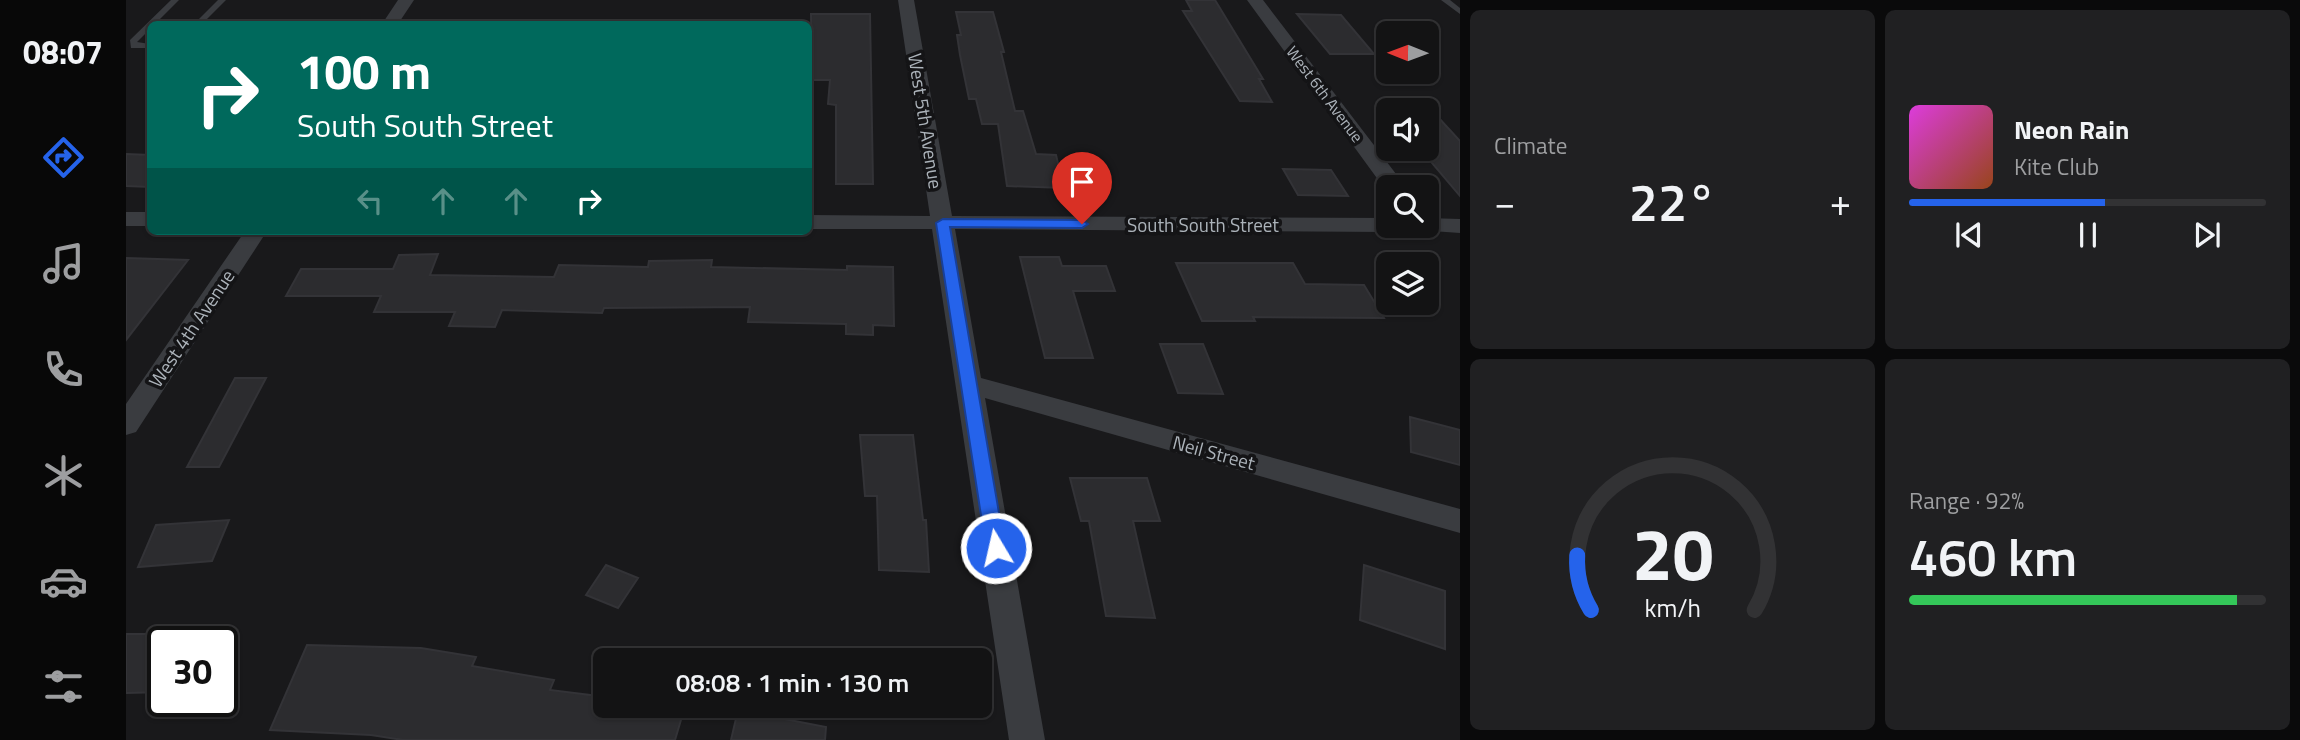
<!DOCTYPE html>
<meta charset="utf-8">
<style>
:root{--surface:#131314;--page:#202022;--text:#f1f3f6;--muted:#9d9ea0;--line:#323234;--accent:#2563eb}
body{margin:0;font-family:"Titillium Web",sans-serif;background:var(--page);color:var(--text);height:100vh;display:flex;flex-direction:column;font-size:26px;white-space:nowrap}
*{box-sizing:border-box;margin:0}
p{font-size:23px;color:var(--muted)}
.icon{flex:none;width:38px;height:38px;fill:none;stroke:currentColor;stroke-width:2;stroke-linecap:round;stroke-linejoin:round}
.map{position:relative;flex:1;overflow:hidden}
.side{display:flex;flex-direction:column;gap:10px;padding:10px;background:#0a0a0b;width:840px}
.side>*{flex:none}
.guide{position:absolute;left:21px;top:21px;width:665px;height:214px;border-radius:10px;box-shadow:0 2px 5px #0004,0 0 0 2px var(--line);background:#00695c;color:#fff;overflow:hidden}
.needle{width:46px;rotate:271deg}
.tools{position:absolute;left:1250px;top:21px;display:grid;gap:14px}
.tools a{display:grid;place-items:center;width:63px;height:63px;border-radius:10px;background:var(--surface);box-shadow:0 2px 5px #0004,0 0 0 2px var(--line);font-size:35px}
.speed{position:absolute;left:21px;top:626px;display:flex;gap:14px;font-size:35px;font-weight:700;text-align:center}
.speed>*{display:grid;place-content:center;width:91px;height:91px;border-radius:50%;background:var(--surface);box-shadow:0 2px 5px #0004,0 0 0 2px var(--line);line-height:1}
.speed .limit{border:4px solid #111;border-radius:10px;background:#fff;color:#111}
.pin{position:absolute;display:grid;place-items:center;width:60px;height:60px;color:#fff;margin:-72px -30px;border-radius:50% 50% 50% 0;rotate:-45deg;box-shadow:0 0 7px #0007}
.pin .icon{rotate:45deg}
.me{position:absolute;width:77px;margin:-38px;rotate:351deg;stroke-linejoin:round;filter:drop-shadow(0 0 5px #0008)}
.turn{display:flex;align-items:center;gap:24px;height:147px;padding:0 35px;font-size:32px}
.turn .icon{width:91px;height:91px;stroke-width:2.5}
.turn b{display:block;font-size:49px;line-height:60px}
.lanes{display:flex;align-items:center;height:66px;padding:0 35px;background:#0003;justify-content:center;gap:35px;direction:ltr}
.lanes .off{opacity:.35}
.big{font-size:52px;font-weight:600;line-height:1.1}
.side .widget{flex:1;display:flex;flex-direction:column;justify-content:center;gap:10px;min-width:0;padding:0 24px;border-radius:10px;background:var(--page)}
.side .dial{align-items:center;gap:0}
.dial svg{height:182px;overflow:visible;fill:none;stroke:var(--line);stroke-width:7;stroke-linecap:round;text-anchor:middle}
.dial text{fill:var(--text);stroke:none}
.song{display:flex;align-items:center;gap:21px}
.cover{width:84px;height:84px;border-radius:10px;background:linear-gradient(135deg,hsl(300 70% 55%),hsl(20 70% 35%))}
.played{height:7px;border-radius:4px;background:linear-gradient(90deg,var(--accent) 55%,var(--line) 55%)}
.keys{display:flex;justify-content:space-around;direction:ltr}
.heat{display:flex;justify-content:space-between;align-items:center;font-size:38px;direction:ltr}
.charge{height:10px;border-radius:5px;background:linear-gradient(90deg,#34c759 92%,var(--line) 0)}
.side .tiles{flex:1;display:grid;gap:10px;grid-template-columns:repeat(2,1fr)}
.trip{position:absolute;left:467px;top:648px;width:399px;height:70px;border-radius:10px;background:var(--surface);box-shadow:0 2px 5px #0004,0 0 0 2px var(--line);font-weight:600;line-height:70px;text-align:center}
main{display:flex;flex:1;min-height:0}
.menu{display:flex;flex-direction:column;width:126px;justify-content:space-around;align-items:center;background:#080808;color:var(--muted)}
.menu .icon{width:49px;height:49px}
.menu .active{color:var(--accent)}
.menu b{font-size:32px;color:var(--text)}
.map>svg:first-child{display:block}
.building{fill:#2c2c2f;stroke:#333337;stroke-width:2}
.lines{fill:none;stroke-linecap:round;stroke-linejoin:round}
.service{fill:#3a3c40;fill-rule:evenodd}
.minor{fill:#3a3c40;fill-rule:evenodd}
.route{fill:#2563eb;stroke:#184099;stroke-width:2}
.labels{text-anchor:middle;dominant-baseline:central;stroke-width:7;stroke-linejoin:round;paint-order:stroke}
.far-street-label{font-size:16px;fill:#acb3ba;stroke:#141416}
.street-label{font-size:19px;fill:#acb3ba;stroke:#141416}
</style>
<main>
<nav class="menu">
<b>08:07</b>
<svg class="icon active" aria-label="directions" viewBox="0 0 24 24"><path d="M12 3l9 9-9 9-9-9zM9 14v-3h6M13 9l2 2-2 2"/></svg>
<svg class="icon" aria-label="music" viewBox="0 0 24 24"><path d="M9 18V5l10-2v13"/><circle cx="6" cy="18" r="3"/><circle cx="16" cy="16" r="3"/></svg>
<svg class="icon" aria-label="phone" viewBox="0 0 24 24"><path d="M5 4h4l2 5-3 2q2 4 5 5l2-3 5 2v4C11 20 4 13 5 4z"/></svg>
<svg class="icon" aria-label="climate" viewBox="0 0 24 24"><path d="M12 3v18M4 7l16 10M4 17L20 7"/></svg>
<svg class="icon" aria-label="car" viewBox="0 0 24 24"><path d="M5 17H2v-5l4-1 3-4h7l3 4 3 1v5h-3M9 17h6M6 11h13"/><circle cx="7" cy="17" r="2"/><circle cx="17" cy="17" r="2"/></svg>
<svg class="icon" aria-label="filters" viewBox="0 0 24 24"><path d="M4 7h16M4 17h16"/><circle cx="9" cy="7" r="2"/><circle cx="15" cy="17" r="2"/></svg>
</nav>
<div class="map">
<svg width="1334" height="740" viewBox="0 0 1334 740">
<rect width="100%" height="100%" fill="#19191b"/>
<!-- building -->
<path class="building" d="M1060,0H1089L1137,79H1133L1146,102L1114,101L1057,11H1066Z
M830,12H867L878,52H875L889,111H897L910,154L930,155L938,188L881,186L872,124H856L850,99H843L834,55L831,35H835Z
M685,14H744L747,184H710V105L702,104L704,80H686Z
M1171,14L1215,15L1248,54H1204Z
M1300,104L1334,141V196L1300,156Z
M0,154L24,155V187L0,186Z
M1157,169L1205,170L1222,196L1172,195Z
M312,254L304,275L428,277L433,265L522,267L523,261L586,260L585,267L721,270V266L767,267L768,326L747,325V335L720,334V324L622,322L624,307L478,308L476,313L376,310L369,327L323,326L329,312H248L255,296H160L175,269H267L273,255Z
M894,257H933L936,266H980L989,291H947L967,358H919Z
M0,258L62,260L0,340Z
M1050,263H1167L1179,284L1238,285L1258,318L1127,317L1129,321H1076Z
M1034,344H1077L1097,394L1052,393Z
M109,378H140L93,467H61Z
M1284,417L1334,430V465L1285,452Z
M734,435H787L797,520H800L803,572L753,570L751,496H739Z
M944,478H1021L1034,521H1007L1029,618L980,616L963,521H955Z
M103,520L86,561L12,567L30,525Z
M480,565L512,578L492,608L460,595Z
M1238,565L1319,591V649L1234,620Z
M0,634H37V692L0,693Z
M181,645L295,648L350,657L346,666L428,680L424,690L480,697V705H539L538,710L557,713L549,740H277L245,735L144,730Z
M612,710L700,727L699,740H605Z"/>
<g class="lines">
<!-- service -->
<path class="service" d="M45,0H53L29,24H24V29L11,42L24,44V48H5L4,40Z
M92,0H100L76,24H68Z
M1315,0H1324L1334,8V14Z"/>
<!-- minor -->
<path class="minor" d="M272,0H288L272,24H256Z
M772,0H788L826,216L1262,218V226H1273L1270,230L1262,232L829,229L855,378L1334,509V533L859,398L919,740H883L806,229H682V215L804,216Z
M1121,0H1137L1280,187H1262L1261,192Z
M0,212H24V226H0Z
M1300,218L1334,219V233L1292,230L1289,226H1300Z
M119,231H141L10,432L0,435V404Z"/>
</g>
<!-- route -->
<path class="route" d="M817,219L956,220L962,224L956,228L824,227L879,548L876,554L870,556L863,554L860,548L810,223Z"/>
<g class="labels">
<!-- far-street labels -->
<g class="far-street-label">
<text transform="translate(1199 94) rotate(53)">West 6th Avenue</text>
</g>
<!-- street labels -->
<g class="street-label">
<text transform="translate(800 121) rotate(81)">West 5th Avenue</text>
<text x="1077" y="224">South South Street</text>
<text transform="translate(65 328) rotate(-56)">West 4th Avenue</text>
<text transform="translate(1088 452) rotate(15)">Neil Street</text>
</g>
</g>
</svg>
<div class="tools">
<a><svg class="needle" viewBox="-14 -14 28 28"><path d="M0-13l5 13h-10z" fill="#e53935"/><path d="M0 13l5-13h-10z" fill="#9d9ea0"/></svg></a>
<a><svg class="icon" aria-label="sound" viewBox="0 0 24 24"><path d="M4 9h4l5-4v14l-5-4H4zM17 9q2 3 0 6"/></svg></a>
<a><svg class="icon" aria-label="search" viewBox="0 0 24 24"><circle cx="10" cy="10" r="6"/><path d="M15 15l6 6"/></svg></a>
<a><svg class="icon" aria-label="layers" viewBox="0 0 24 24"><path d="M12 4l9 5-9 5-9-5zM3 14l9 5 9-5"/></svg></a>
</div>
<div class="speed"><div class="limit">30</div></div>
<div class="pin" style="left:956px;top:224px;background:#d93025"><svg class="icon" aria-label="arrive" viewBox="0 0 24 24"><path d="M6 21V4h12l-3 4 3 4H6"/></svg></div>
<svg class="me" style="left:870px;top:548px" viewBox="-20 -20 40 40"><circle r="17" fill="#2563eb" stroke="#fff" stroke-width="3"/><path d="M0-11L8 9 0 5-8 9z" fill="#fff"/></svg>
<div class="trip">08:08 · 1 min · 130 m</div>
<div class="guide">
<div class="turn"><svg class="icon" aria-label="right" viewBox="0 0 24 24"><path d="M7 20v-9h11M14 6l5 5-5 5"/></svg><div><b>100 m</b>South South Street</div></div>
<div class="lanes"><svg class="icon off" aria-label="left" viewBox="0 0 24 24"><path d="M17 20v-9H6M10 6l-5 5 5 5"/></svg><svg class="icon off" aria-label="ahead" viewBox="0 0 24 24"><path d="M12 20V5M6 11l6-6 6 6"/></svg><svg class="icon off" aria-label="ahead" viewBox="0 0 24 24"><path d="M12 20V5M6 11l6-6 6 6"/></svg><svg class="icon" aria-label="right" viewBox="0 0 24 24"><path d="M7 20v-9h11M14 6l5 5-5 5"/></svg></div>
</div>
</div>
<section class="side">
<div class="tiles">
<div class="widget"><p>Climate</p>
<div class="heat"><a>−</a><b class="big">22°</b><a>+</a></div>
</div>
<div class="widget">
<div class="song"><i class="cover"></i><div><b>Neon Rain</b><p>Kite Club</p></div></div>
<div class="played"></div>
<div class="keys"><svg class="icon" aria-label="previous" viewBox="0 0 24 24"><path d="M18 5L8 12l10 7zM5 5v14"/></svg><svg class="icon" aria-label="pause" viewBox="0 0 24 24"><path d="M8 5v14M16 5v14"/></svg><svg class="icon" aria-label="next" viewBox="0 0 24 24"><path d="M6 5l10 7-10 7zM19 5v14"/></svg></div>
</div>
<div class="widget dial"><svg viewBox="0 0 100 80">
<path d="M14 69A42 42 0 1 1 86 69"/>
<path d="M14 69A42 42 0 0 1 8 45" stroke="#2563eb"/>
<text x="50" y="56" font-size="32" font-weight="700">20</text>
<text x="50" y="72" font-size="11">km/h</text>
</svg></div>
<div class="widget"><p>Range · 92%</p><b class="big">460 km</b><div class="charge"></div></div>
</div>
</section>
</main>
